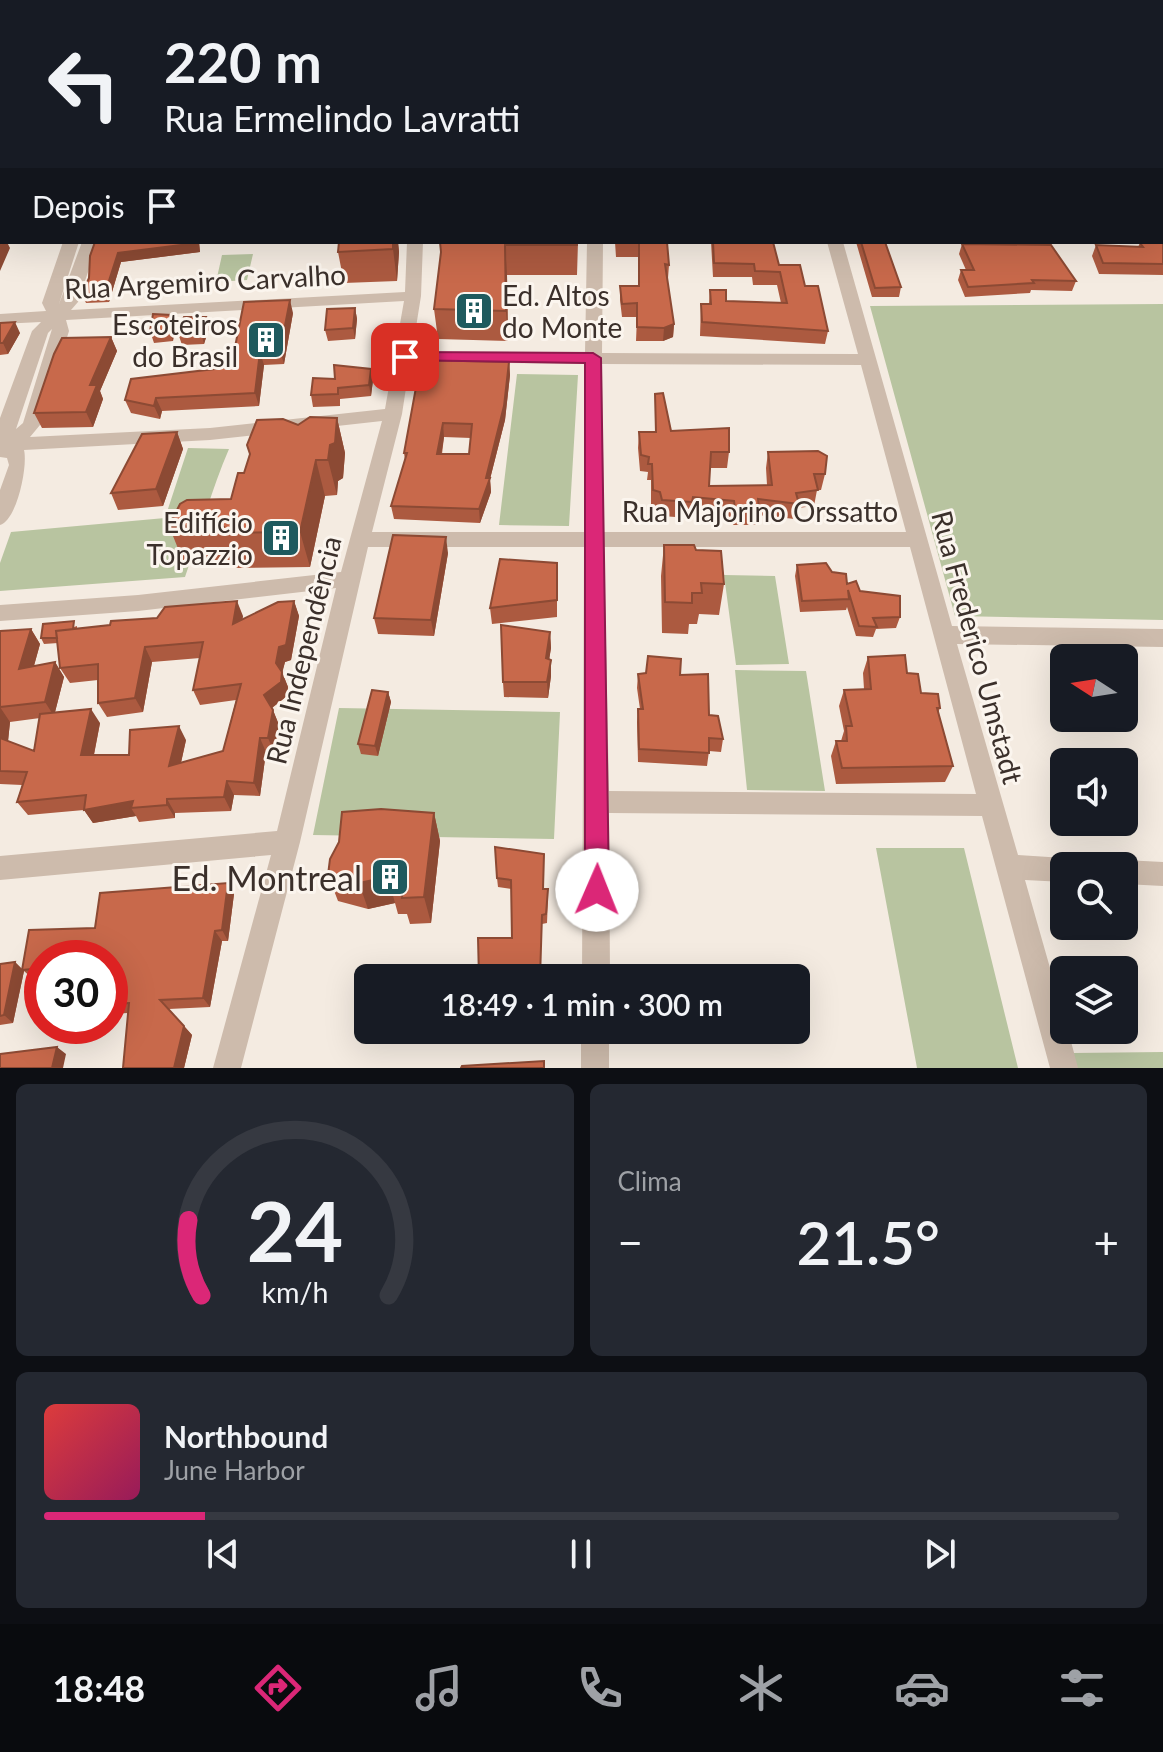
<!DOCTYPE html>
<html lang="pt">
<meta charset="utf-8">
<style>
:root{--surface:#171b24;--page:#242831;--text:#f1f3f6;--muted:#9ea1a6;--line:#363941;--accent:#db2777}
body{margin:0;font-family:Lato,sans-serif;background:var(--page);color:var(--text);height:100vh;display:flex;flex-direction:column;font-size:30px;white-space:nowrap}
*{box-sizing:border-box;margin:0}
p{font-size:26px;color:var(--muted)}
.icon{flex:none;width:44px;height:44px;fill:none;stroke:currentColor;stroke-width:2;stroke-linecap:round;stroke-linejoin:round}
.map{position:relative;height:1068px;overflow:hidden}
.drawer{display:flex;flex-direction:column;gap:16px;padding:16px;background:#0d0f14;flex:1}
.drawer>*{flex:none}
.guide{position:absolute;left:0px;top:0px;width:1164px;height:244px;box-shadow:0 8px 32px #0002;background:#171b24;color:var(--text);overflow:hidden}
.needle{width:52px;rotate:282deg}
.tools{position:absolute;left:1050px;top:644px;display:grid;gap:16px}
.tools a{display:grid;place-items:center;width:88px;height:88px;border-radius:12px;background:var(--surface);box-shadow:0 8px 32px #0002;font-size:40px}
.speed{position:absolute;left:24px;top:940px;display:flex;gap:16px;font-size:40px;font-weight:700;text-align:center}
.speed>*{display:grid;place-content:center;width:104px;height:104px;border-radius:50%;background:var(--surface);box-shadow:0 8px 32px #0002;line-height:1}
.speed .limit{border:12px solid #d22;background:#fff;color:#111}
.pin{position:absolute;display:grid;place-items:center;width:68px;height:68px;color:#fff;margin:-34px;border-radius:16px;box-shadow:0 4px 12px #0006}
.me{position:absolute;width:88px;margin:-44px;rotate:1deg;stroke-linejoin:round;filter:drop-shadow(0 0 6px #0008)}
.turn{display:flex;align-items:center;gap:28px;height:168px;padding:0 32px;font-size:36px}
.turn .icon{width:104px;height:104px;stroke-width:2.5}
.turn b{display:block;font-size:56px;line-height:68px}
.then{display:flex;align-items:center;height:76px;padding:0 32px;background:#0003;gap:16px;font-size:30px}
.big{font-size:60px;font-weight:600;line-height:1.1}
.drawer .card{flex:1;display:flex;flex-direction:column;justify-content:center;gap:12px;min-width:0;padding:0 28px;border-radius:12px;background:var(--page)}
.drawer .dial{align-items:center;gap:0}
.dial svg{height:208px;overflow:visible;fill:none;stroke:var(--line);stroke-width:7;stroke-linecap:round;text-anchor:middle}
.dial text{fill:var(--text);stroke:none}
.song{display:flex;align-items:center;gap:24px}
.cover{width:96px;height:96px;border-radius:12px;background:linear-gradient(135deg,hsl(0 70% 55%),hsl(330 70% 35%))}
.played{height:8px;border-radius:4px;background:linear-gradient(90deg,var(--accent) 15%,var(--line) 15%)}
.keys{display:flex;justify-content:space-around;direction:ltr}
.heat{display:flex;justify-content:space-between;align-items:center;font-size:44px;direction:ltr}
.drawer .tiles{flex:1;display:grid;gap:16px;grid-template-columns:1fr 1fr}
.card:last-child{grid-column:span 2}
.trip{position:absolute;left:354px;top:964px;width:456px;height:80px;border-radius:12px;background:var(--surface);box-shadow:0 8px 32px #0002;font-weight:600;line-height:80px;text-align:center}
.tab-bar{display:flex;height:128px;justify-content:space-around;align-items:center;background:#090b0e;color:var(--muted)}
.tab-bar .icon{width:56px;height:56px}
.tab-bar .current{color:var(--accent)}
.tab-bar b{font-size:36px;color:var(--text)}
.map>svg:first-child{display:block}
.green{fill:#b8c4a0}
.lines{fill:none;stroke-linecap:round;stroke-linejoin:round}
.minor{fill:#cdbbac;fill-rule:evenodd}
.highway{fill:#5c4a42;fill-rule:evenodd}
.wall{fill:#ac5a40;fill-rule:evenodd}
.shaded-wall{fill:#8c4a34}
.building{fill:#c8694b;stroke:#8c4a34;stroke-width:2;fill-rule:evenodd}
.route{fill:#db2777;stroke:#8e194d;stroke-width:2}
.labels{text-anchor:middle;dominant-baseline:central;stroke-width:6;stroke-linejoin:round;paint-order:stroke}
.street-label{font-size:28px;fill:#3b302b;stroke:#fbf5ee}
.poi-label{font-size:28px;fill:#3b302b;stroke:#fbf5ee;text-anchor:end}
.near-poi-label{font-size:34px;fill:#3b302b;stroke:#fbf5ee;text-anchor:end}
</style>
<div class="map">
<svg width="1163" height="1068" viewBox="0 0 1163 1068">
<rect width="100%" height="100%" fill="#f4ebe1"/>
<!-- green -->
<path class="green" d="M253,254L247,280L216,282L222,255Z
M1163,304V620L955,616L870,306Z
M517,374L578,375L569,526L499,525Z
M188,448L229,449C211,490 200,534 185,577L0,591V563L11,532L165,518Z
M724,575L775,576L789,664L736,665Z
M735,670L806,671L825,791L747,790Z
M339,708L560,712L554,839L313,835Z
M876,848H964L1018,1068H917Z
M1163,1052V1068H1077L1072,1053Z"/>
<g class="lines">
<!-- minor -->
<path class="minor" d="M211,0H223L210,2Z
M403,0H415V2H403Z
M567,0H579L580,2H568Z
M789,0H849L787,2Z
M893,0H905L906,2H894Z
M945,0H1003L943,2Z
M1121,0H1133L1134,2H1122Z
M1162,43L1163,44V52L1162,51Z
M0,52H2V60H0Z
M0,213H2V221H0Z
M1162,227H1163V236H1162Z
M63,242H79L59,304L82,242H98L78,302L71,310L405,292L407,242H423L421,296L412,352L585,353L587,242H603L602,353L858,354L827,242H843L952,626L1163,629V647L957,644L1018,855L1064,858L1073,861L1075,866H1064V882L1025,880L1064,1017V1030H1068L1078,1068H1050L982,816L609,813L610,978H582L584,547H368L300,842L241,1068H213L271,855L0,880V856L277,831L336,588L138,611L0,621V605L138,595L341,572L382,421L210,440L24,450C28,466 17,520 0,525V490L9,465L7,458L0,457V418L32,331L41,322L0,324V314L46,311L42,303ZM404,301L385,409L210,428L30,437L40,425L69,331L66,320ZM52,329L23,423L16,429L48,333ZM410,362L585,364L584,532H372L402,414ZM602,364L861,365L906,532H604ZM604,547H910L976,794L609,791Z
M1124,860L1163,862V886L1124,884V866H1114Z
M581,1030H609V1068H581Z"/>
<!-- highway -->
<path class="highway" d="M1148,0H1163V4L1162,2Z"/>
</g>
<!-- wall -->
<path class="wall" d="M0,0H208L209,2H2V49H0Z
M419,0H547V1L541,2H419Z
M1000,0H1118L1119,2H999Z
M0,67H2V200H0Z
M95,242H199L200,252L121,262L109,302L86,303L82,294L89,278Z
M339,242H398L399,252L397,281L344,283L338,252Z
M440,242H578L577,275H507L508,341L438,339L434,309L441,252Z
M615,242H667L669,265L668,278H667L674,324L673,337L663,341H636L637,317H622L620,300V286H638L639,257H616Z
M711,242H773L779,265L805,286L828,331L825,344L700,336L701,304H709L710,290L726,301L781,303L777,285H753L752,277H713Z
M856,242H885L901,287L899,297H872Z
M1140,243H1163V275L1099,274L1092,256L1096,245L1138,247Z
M962,244L1076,281L1072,291L1031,290L1030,293L965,297L958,280L961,270H966L959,254Z
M355,308L357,319L355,339L328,341L325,330Z
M293,313L284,364L264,365L259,406L162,411L160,419L131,413L125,400L231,367Z
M206,317L209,328L204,344L182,345L178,333Z
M0,323L20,333L8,354L0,355Z
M175,326L173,341L154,343L150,331Z
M111,337L117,351L100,391L103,399L93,427L42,428L34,413Z
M509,362L510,375L505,420L490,479L491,492L480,523L394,519L391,506L405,460L404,453ZM444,437L471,438L469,454H442Z
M371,369L373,380L371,396L340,399V406L313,407L311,395L335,379Z
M655,394L671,431L729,452L727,468H710L709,486L767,485L766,468L768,452L825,474L821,490H817L814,506L798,508L795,519L758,515L756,525H733L732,517L691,513L690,518L661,516L658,507L651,506V480H647L648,472L640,471L638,448L639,432H655Z
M337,418L345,453L343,478L338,481L337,495L325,496L310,567L236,568L233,562L183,561L169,526L231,499L244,473L250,454L298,425Z
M177,432L183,449L163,506L118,510L111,493Z
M664,545L696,550L724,584L719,615L699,614L697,624H689L688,634L662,633L661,576Z
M448,553L434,636L378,634L374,618Z
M557,563V617L492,624L490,608Z
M797,565L832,572L847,584L900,617L896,628L876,629L873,637L856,636L847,607L846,610L800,612L795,576Z
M294,601L299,616L291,660L285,662L282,672L288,687L287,696L272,708L279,725L274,752H266L260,796L234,795L231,811L175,813V818L139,822L136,816L93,823L84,810L28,815L17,802L22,785L0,784V631L31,629L40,644L34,666L55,662L64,677L55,712L100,723L94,755H129L186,740L181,763L223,751L236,700L200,705L193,690L200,658L152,662L143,712L107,717L98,703V680L70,683L60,668L58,643L44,644L41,638L77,626V629L243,616L242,619ZM40,718L34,751L8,741L10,722Z
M550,632L551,648L549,659L551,676L548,698L504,697L503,682Z
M868,657L907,673L921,693L940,708L938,713L953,766L945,782L836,784L831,756L836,741H841L844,731L839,706L844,690L864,689L863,673Z
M638,674L680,675L709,715L723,739L721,752L709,751L707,766L638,762L637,722L638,709H640L637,688Z
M388,692L391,702L378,756L361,754L358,744Z
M434,813L440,841L431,923L410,924L407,914H398L395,903L368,909L338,901L328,875Z
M544,854L543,889H548V899L547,923L542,924L512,889L498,887L497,878Z
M228,883L234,894L228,941H222L210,1007L169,1009L192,1035L184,1068H123L128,1013L110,1014V958H42V979H33L24,971L13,1023L0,1025V964L15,962L22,969L29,930L95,928L100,893Z"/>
<!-- shaded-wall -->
<path class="shaded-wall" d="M526,0H547V1L526,2Z
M3,242H7L10,248L0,271V250Z
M199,242L200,252L121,262L109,302L105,293L118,253Z
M393,242H398L399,252L397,281L393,249Z
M505,245L507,275L508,341L506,311Z
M290,300L293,313L284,364L280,351Z
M355,308L357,319L355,339L353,328Z
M171,315L175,326L173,341L169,330Z
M206,317L209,328L204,344L201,333Z
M15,322L20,333L8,354L3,343Z
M674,324L673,337L663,341L664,328Z
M111,337L117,351L100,391L103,399L93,427L86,412L90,385Z
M260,352L264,365L259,406L255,393Z
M509,362L510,375L505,420L490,479L491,492L480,523L479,509Z
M371,369L373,380L371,396L369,385Z
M156,398L162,411L160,419L154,406Z
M337,418L345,453L343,478L338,481L337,495L328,460L330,445Z
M443,423L444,437L439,468L437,454Z
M177,432L183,449L163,506L156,489Z
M316,460L325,496L310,567L300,532Z
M446,537L448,553L434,636L431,620Z
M237,601L243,616L239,639L233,624Z
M294,601L299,616L291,660L285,662L281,678L276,663L279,647Z
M31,629L40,644L29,683L19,669Z
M550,632L551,648L547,674L546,658Z
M145,647L152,662L143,712L135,698Z
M551,660V676L548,698L547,682Z
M55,662L64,677L54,716L45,702Z
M282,672L288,687L287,696L269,710L264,695Z
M388,692L391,702L378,756L375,746Z
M0,707L10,722L7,751L0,742Z
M91,709L100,723L91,769L81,755Z
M273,710L279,725L274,752L268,738Z
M179,726L186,740L177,780L169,766Z
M260,738L266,752L260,796L254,783Z
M227,781L234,795L231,811L224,797Z
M167,799L175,813V818L167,805Z
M133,801L131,808L136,816L93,823L84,810Z
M434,813L440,841L431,923L424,897Z
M388,877L395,903L368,909L359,883Z
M228,883L234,894L228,941L222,930Z
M215,931L222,941L210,1007L203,998Z
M15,962L24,971L13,1023L4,1015Z
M184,1026L192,1035L184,1068H174Z
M57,1047L66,1054L63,1068H52Z"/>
<!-- building -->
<path class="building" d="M0,0H205L204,2H2V37H0Z
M304,0H326V2H304Z
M419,0H462L419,2Z
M1010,0H1118L1119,2H1012Z
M1162,61L1163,62V132L1162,131Z
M0,67H2V187H0Z
M0,238H2V242H3L0,250Z
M95,242H197V243L118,253L105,293L82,294L89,278L90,256Z
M339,242H393V249L338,252Z
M440,242H577V245H505L506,311L434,309L441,252Z
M616,242H667L669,265L665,264L674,324L664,328L637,327V303L622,304L620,286H639V243H616Z
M713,242H773L779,265H800L805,286H818L828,331L702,322L701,304H711L710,290H726V301L787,303L780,272L755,271L754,264L714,263Z
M861,242H885L901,287L875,288Z
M1140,243H1163V264L1103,263L1096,245L1143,247Z
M962,244L1051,245L1076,281L1032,280L1034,283L968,287L961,270H974Z
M290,300L280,351L260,352L255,393L156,398L154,406L125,400L131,379L231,367L244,302Z
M355,308L353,328L325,330L327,309Z
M153,314L171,315L169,330L150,331Z
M184,317H206L201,333H178Z
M15,322L3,343H0V323Z
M111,337L90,385H97L86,412L34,413L54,354L62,338Z
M421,360L509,362L504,406L486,478H490L479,509L391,506L407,453H404ZM443,423L472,424L469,454H437Z
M334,365L371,369L369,385L338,388V394L311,395L313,378L335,379Z
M663,393L671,431L729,428V452H711L709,486L772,485L768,452L818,451L827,456L825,474H814L818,490L796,493L799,504L758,499L759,509H735L734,501L693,497L692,502L662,500L660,492L653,490L652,464H648L649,457L641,455L639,432H656L655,394Z
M310,417L337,418L335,443L330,445L328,460H316L300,532L223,533L224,527L169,526L180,504L187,500L231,499L238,473H244L250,454L247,445L257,420L283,419L298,425Z
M177,432L156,489L111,493L142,434Z
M393,535L446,537L431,620L374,618Z
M664,545H694L696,550L721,551L724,584L701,583L702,593H692V603L665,602Z
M500,559L557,563V600L490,608Z
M826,563L832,572L846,574L847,584L856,581L860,591L900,596V617L873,618L877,627L859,626L848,590L849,599L802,601L797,565Z
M237,601L233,624L278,602L294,601L286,645L279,647L276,663L282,672L281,682L264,695L273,710L268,738H260L254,783L227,781L224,797L167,799V805L131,808L133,801L84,810L86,795L17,802L27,772L0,771V738L34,751L40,714L91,709L81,755H129L130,730L179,726L169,766L223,751L241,684L193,690L203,642L145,647L135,698L98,703V664L60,668L56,631L110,625L111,621L157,618L165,607Z
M74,621L73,629L56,631L57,638H41L43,624Z
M501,625L550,632L546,658L551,660L547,682H503Z
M31,629L19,669L55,662L45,702L0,707V631Z
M905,655L907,673L918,674L921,693L938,694L940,708H937L953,766L842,768L836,741H847L846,726H852L844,690L871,689L868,657Z
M648,656L681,659L680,675L708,674L709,715L718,716L723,739L709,738V753L639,749L638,709H643L638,674L646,673Z
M372,690L388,692L375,746L358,744Z
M381,809L434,813L424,897L402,898L403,888H390L388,877L359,883L328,875L330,859L339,842L342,812Z
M495,847L544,854L543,889H548L546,914L542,915L540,978H479L478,938H512L511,880L497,878Z
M228,883L222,930L215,931L203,998L160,1000L184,1026L174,1068H123L129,1003L110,1004V958H42V968L22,970L29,930L95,928L100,893Z
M15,962L4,1015L0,1016V964Z
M57,1047L52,1068H0V1054Z
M544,1061V1068H461L462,1066Z"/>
<!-- route -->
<path class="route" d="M405,352L593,353L601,358L609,890L605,898L597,902L589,898L585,890V363L399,360L397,357Z"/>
<!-- icons -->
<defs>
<g id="building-square" transform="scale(2)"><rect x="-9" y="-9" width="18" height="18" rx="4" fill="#1f5a5e" stroke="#fbf5ee"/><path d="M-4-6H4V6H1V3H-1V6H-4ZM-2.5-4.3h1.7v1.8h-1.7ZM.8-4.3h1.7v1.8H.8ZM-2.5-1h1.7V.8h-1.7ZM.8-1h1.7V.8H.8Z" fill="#fff"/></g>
</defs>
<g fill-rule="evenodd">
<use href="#building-square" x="474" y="311"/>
<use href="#building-square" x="266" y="340"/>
<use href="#building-square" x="281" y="538"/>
<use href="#building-square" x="390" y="877"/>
</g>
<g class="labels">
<!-- street labels -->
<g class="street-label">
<text transform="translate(205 281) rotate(-3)">Rua Argemiro Carvalho</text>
<text x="760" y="511">Rua Majorino Orssatto</text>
<text transform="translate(978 647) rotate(75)">Rua Frederico Umstadt</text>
<text transform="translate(303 650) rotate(-76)">Rua Independência</text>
</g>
<!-- poi labels -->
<g class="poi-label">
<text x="502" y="295" text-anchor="start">Ed. Altos<tspan x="502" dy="32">do Monte</tspan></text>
<text x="238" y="324">Escoteiros<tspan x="238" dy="32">do Brasil</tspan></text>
<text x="253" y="522">Edifício<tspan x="253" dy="32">Topazzio</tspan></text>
</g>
<!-- near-poi labels -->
<g class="near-poi-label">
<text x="362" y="877">Ed. Montreal</text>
</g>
</g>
</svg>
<div class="tools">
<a><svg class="needle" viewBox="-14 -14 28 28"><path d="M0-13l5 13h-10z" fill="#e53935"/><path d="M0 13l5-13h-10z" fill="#9ea1a6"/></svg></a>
<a><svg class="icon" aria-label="sound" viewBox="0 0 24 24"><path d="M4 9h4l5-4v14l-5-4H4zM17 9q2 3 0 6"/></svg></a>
<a><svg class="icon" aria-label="search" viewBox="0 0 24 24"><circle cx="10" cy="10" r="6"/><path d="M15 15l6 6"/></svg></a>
<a><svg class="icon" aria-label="layers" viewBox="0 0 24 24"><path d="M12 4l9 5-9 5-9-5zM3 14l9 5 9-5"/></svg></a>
</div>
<div class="speed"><div class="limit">30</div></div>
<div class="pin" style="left:405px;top:357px;background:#d93025"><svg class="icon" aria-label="arrive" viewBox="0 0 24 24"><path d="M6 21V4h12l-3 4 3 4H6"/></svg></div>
<svg class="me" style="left:597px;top:890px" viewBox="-20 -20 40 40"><circle r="19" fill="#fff"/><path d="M0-13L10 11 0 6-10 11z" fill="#db2777"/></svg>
<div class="trip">18:49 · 1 min · 300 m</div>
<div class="guide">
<div class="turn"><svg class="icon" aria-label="left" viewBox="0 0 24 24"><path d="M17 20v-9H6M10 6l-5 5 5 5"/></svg><div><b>220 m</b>Rua Ermelindo Lavratti</div></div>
<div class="then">Depois<svg class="icon" aria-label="arrive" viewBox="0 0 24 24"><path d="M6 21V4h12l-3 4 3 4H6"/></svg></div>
</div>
</div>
<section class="drawer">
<div class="tiles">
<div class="card dial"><svg viewBox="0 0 100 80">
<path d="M14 69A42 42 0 1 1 86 69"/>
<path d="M14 69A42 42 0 0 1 9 40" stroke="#db2777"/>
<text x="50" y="56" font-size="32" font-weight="700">24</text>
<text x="50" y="72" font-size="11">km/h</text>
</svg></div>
<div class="card"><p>Clima</p>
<div class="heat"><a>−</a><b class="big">21.5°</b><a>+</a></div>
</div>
<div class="card">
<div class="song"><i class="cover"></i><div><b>Northbound</b><p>June Harbor</p></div></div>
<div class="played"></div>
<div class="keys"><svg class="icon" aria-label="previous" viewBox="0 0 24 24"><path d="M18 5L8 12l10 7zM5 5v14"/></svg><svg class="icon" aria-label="pause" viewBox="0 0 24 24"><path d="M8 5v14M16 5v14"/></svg><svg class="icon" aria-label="next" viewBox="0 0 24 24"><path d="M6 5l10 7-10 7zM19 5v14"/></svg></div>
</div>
</div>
</section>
<nav class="tab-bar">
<b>18:48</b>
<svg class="icon current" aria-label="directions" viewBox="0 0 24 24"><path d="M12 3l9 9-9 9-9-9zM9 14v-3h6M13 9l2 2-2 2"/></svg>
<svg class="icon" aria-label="music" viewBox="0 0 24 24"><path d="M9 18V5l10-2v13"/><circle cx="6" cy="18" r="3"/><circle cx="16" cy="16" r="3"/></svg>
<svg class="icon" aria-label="phone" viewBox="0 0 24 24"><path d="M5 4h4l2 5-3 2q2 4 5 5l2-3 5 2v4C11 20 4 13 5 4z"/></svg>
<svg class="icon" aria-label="climate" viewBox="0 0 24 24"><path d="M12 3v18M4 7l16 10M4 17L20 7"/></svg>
<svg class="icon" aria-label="car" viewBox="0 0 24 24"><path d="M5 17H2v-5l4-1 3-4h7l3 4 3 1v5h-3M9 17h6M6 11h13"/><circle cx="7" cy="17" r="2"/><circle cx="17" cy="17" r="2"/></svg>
<svg class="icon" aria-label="filters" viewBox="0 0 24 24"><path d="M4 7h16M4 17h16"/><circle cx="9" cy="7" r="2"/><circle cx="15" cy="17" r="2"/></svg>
</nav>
